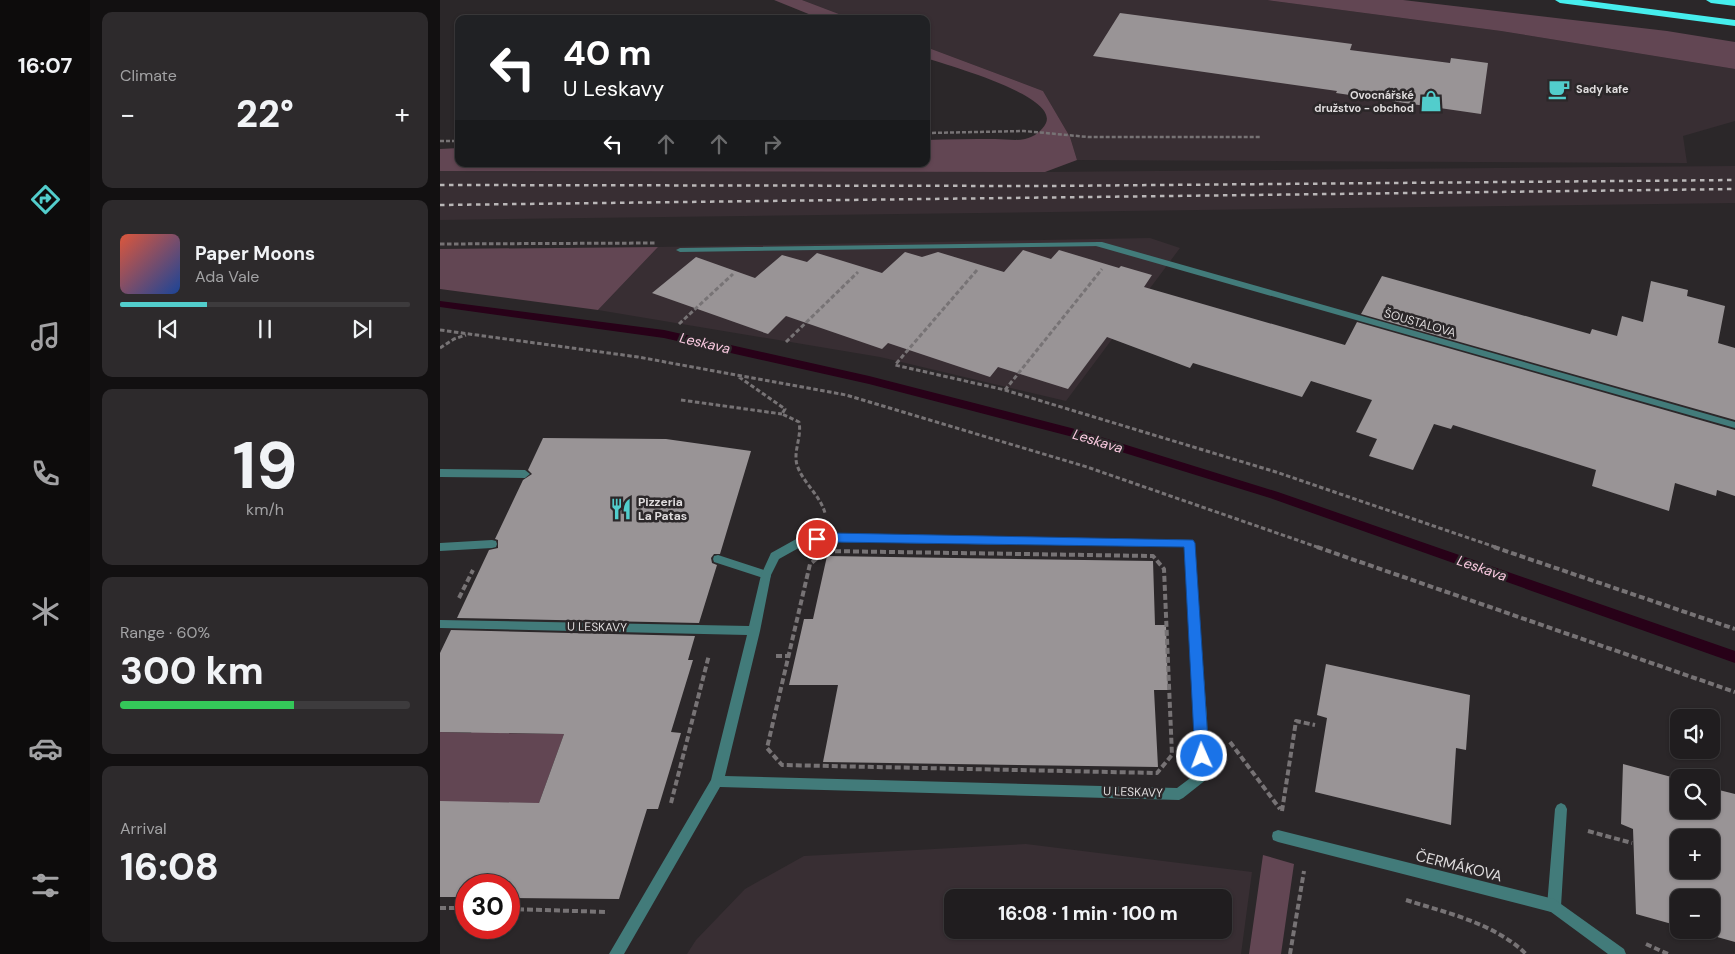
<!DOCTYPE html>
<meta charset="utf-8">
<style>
:root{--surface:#201d1f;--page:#2d2a2c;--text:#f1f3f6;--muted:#a2a2a4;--line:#3d3b3d;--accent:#52cdcc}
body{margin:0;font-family:"DM Sans",sans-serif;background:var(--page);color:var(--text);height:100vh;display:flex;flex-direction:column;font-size:19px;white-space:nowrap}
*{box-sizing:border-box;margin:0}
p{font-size:16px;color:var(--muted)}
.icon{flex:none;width:28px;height:28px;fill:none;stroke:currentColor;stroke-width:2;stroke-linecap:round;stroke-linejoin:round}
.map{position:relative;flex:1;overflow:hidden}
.side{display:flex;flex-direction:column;gap:12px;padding:12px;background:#121011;width:350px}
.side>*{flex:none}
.hud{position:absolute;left:15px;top:15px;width:475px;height:152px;border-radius:10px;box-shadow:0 1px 4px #0004,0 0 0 1px var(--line);background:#202124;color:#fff;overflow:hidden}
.controls{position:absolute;left:1230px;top:709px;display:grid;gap:10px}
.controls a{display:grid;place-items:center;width:50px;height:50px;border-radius:10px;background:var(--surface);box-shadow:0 1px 4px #0004,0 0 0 1px var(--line);font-size:25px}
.speed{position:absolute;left:15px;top:874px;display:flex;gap:10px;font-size:25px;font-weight:700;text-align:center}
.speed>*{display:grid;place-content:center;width:65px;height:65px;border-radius:50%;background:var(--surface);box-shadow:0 1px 4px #0004,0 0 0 1px var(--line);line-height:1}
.speed .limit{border:8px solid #d22;background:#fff;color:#111}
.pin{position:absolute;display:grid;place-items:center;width:42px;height:42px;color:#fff;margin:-21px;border:2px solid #fff;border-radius:50%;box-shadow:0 1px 5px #0007}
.me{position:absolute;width:55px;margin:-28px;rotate:358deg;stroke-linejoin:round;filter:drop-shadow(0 0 4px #0008)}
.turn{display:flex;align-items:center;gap:18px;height:105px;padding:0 25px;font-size:22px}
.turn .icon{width:65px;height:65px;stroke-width:2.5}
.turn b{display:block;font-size:35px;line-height:42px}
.lanes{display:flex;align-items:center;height:48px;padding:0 25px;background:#0003;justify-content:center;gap:25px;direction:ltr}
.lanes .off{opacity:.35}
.big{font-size:38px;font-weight:800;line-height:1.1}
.side .widget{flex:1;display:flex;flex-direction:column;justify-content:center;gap:8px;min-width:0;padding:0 18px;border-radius:10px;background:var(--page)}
.side .dial{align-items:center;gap:0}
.dial b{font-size:65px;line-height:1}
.song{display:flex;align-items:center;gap:15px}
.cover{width:60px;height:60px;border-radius:8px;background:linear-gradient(135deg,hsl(10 70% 55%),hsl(220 70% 35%))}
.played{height:5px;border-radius:2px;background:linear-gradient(90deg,var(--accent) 30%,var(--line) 30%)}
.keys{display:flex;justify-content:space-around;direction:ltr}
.heat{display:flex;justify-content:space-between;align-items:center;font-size:28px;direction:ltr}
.charge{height:8px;border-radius:4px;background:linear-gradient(90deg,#34c759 60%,var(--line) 0)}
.trip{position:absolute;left:504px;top:889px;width:288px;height:50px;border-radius:10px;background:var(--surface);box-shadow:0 1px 4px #0004,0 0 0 1px var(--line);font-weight:800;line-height:50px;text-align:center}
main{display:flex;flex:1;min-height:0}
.tabs{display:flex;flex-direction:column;width:90px;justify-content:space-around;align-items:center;background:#0d0c0c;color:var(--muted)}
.tabs .icon{width:35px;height:35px}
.tabs .active{color:var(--accent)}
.tabs b{font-size:22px;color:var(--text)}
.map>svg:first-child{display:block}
.built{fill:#382e33;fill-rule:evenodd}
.green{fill:#624653}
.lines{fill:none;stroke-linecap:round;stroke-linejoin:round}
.stream{fill:#280118;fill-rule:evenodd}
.building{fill:#999496;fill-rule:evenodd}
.path-far2{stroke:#777375;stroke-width:2.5;stroke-dasharray:4 2;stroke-linecap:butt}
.path-far1{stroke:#777375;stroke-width:3;stroke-dasharray:4.5 2.5;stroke-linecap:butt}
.path{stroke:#777375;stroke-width:4;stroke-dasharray:6 3;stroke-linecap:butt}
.service{fill:#427b7a;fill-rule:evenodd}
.minor{fill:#427b7a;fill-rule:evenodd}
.motorway{fill:#46eeed;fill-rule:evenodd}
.rail{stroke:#b9b6b7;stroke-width:2.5;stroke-dasharray:4.5 4.5;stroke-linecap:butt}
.route{fill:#1a73e8;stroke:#114b97}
.labels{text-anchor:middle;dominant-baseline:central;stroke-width:5;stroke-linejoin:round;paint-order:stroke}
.far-poi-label{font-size:11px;font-weight:bold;fill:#dfdcdd;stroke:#2b2729;text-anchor:start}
.street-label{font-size:12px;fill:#dfdcdd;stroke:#2b2729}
.poi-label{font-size:12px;font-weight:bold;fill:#dfdcdd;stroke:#2b2729;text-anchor:start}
.water-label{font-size:14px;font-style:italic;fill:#fbcae1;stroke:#2b2729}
.near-street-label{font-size:15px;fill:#dfdcdd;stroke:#2b2729}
</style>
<main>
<nav class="tabs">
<b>16:07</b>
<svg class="icon active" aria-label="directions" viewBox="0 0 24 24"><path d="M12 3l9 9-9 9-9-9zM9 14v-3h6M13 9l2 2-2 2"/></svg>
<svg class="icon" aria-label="music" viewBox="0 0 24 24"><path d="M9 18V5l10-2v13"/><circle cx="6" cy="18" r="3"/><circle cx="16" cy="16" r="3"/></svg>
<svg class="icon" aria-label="phone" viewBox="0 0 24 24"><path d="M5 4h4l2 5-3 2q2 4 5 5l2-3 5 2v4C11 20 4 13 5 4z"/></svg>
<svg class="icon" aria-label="climate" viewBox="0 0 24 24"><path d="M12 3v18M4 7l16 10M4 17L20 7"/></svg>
<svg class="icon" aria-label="car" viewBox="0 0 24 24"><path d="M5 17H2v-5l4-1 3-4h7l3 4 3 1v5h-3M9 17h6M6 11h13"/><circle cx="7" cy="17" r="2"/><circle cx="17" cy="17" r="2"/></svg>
<svg class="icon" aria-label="filters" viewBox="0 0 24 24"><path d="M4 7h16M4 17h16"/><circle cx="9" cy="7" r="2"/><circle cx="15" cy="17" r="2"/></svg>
</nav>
<section class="side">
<div class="widget"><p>Climate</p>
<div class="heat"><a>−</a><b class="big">22°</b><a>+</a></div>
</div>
<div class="widget">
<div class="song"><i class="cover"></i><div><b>Paper Moons</b><p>Ada Vale</p></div></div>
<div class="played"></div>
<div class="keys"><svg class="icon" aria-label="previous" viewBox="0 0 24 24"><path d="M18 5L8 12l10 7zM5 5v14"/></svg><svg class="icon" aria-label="pause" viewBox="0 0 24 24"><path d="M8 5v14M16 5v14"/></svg><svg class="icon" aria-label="next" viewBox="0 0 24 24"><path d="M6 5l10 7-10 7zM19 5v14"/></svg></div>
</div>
<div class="widget dial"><b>19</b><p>km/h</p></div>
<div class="widget"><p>Range · 60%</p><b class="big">300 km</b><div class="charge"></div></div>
<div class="widget"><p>Arrival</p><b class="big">16:08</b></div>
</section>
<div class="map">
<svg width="1295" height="954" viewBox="0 0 1295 954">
<rect width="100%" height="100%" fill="#2b2729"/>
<!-- built -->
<path class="built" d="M362,0H827L1061,31L1295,69V121L1243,136L1247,163L637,160L630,137L603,91L486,47V19H412Z
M1295,166V203L0,220V171L605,172Z
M710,238L740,248L626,401L440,357L158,310L218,247Z
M586,844L812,872L801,954H247L256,940L305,889L364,856ZM512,898H782V930H512Z"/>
<!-- green -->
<path class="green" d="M334,0H362L412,19H381Z
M827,0H963L1227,31L1295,42V69L1061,31Z
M486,47L603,91L630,137L637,160L605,172L0,171V149L19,148V164H486V140C509,139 532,139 555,139C565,139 576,141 585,139C594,137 602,131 606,123C618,95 506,65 486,58Z
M218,247L158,310L0,289V249Z
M92,655L60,733L124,734L99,803L0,802V732L31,733L64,656Z
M823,855L854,864L841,954H809Z"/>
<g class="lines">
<!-- stream -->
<path class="stream" d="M0,301L224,330L429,376L635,429L838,492L1295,651V663L830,498L633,437L429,384L224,338L0,307Z"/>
</g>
<!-- building -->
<path class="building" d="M680,13L912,44L910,50L1010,63L1011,58L1048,63L1041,114L896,93L897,91L653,56Z
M583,250L611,259L619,250L679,268L681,266L712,275L704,287L905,345L917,322L1295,430V496L1277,490L1276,496L1235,483L1229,511L1152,486L1156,470L1013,425L1011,429L994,424L973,470L929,456L937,439L916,432L932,400L871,381L862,397L753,363L750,368L667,337L628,389L558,367L550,377L448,343L442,349L346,316L328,334L212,293L256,257L315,278L342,255L367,262L377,253L442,273L465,252L482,257L498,252L564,272Z
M942,276L1150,334L1152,329L1177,336L1182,316L1203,322L1211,281L1248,290L1247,296L1285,306L1278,343L1295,348V420L921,314Z
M103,438L226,439L311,451L280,554H274L271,558L272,563L277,565L259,623L17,618L49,550L58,548V540L55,539L83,480L92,474L88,470Z
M387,556L713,561L715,625H726L728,690H714L718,767L383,762L398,685H349L364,619H373Z
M11,630L255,636L248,660H253L231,732L241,733L218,809H207L179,899L69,898V885H26V897H0V801L99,803L124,734L0,732V653Z
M886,664L1030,695L1026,750L1016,748L1011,825L875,792L887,718L877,715Z
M1183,764L1239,779V810H1271V788L1295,794V942L1252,930H1271V898H1239V926L1196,914L1193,829L1181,824ZM1239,838H1271V870H1239Z"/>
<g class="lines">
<!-- path-far2 -->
<path class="path-far2" d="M486,133L584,131L648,137H821
M0,141H19"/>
<!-- path-far1 -->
<path class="path-far1" d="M0,244L216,243
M537,270L455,365L565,390L836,472L1058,548
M239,324L293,274
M0,330L198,357L406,395L647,467L880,548
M346,342L418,272
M0,348L14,339L26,335
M299,377L345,409L342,414L359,422C362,437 353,451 357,465C363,483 380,495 385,513
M565,390L662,269
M241,400L342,414"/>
<!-- path -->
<path class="path" d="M877,547L1295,692
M1054,547L1295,629
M386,551L713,556L724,569L732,755L717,773L342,765L327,748L370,564Z
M19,598L33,570
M336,656H348
M790,742L840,809
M231,803L269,655
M842,811L856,721L875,725
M1148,831L1192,843
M966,900C1007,913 1054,923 1086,954
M0,908H26
M69,909L168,912
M1206,944L1228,954
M850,954L864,871"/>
<!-- service -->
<path class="service" d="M659,242H662V246L240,252L236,250L240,248Z
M0,469L85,470L90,474L85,478L0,477Z
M52,540L56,541L57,544L56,547L52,548L0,551V543Z
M278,555L330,572L331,575L330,578L326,579L274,562L273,559L274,556Z
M1121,803L1125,805L1127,809L1121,906L1119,911L1114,913L1109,911L1107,906L1115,809L1117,805Z"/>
<!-- minor -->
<path class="minor" d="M656,242H662L1295,422V428L656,246Z
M392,534L753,540L754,543L767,719L769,775L767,779L743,798L739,800L280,787L184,954H169L271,780L307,635L0,628V620L309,626L321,575L331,553L358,538ZM392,542L744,547L755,719L757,773L737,788L285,776L320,631L331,575L339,559L364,545Z
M838,830L1114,899L1184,949L1186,954H1168L1111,912L838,842L833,840L832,836L833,832Z"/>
<!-- motorway -->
<path class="motorway" d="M1115,0H1141L1295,20V26L1120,3Z
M1266,0H1295V6L1271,3Z"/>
<!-- rail -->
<path class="rail" d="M0,185L605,186L1295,180
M0,205L1295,189"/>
</g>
<!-- route -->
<path class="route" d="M392,533L753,540L755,543L769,756L767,760L762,762L757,760L755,756L744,547L392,542L377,544L371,539L377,535Z"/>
<!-- icons -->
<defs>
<g id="cafe-bare" transform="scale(1.725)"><path d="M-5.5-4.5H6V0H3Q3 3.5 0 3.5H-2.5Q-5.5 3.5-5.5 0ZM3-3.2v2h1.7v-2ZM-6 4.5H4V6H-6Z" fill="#52cdcc" stroke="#2b2729" stroke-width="2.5" paint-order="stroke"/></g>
<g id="shop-bare" transform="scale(1.725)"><path d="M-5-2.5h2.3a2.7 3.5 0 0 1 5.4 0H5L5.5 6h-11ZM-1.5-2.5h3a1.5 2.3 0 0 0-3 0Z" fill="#52cdcc" stroke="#2b2729" stroke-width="2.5" paint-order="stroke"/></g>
<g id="restaurant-bare" transform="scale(1.725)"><path d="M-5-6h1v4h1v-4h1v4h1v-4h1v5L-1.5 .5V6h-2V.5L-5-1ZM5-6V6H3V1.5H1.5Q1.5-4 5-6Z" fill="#52cdcc" stroke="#2b2729" stroke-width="2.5" paint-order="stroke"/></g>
</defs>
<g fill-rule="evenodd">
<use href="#cafe-bare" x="1119" y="89"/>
<use href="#shop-bare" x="991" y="101"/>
<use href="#restaurant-bare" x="181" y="509"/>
</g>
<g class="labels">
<!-- far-poi labels -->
<g class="far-poi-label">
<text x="1136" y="89">Sady kafe</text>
<text x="974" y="95" text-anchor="end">Ovocnářské<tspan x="974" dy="13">družstvo - obchod</tspan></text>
</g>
<!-- street labels -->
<g class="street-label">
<text transform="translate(980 323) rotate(16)">ŠOUSTALOVA</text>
<text transform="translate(157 627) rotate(1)">U LESKAVY</text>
<text transform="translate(693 792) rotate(2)">U LESKAVY</text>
</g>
<!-- poi labels -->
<g class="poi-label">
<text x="198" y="502">Pizzeria<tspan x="198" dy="14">La Patas</tspan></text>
</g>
<!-- water labels -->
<g class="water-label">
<text transform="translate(265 343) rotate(13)">Leskava</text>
<text transform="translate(658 441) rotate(17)">Leskava</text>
<text transform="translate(1042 568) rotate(19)">Leskava</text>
</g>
<!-- near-street labels -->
<g class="near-street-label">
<text transform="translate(1019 866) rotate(14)">ČERMÁKOVA</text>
</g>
</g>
</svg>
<div class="controls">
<a><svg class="icon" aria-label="sound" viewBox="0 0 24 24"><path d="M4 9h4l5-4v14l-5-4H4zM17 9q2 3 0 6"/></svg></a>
<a><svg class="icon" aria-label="search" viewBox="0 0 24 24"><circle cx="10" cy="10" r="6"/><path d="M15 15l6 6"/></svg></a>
<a>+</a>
<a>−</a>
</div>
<div class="speed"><div class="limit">30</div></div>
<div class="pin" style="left:377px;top:539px;background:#d93025"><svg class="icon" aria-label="arrive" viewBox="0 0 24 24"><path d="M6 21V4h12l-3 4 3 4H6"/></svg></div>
<svg class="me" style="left:762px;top:756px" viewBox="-20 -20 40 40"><circle r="17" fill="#1a73e8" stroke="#fff" stroke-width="3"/><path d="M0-11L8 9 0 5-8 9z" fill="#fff"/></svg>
<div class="trip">16:08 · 1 min · 100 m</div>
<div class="hud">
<div class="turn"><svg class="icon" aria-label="left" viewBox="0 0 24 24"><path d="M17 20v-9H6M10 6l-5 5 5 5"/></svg><div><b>40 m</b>U Leskavy</div></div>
<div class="lanes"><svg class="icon" aria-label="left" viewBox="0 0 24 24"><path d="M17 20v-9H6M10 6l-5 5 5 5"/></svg><svg class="icon off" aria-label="ahead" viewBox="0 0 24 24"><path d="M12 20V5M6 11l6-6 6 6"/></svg><svg class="icon off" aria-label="ahead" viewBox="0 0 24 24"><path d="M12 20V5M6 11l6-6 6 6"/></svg><svg class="icon off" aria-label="right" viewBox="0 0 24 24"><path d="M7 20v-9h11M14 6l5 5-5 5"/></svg></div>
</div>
</div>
</main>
